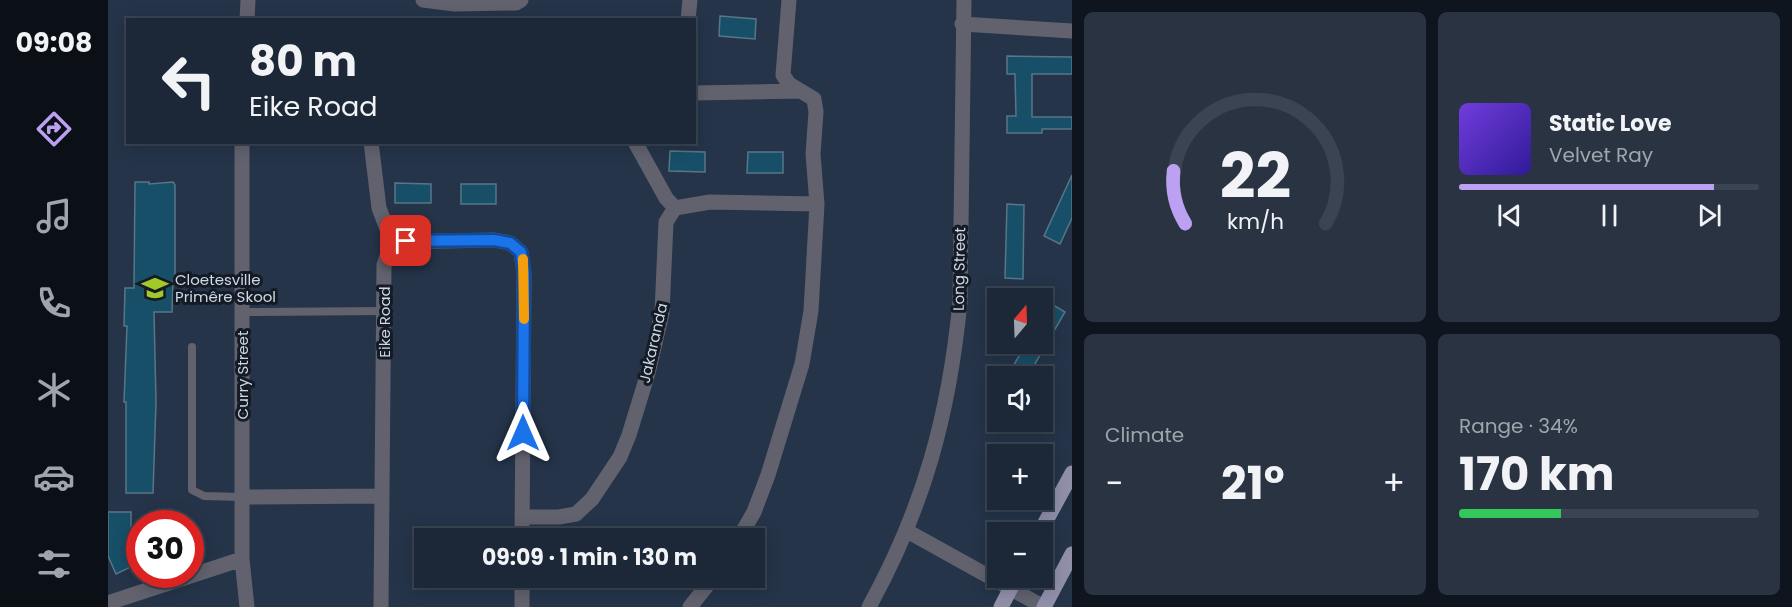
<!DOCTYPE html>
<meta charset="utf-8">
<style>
:root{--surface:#1c2737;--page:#293342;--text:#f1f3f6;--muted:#a0a5ad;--line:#3a4452;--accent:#bca0f2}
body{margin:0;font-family:Poppins,sans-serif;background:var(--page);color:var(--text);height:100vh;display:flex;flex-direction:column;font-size:22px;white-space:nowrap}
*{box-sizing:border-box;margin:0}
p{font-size:20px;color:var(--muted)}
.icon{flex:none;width:33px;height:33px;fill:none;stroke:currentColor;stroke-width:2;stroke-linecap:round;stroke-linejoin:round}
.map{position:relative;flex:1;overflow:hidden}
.drawer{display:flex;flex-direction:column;gap:12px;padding:12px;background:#0f151e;width:720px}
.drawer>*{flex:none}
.hud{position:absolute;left:18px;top:18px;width:570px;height:126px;border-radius:0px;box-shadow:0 3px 15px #0003,0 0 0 2px var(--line);background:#1c2737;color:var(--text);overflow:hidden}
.needle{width:39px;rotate:19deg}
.tools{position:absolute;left:879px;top:288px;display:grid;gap:12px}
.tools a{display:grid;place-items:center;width:66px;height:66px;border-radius:0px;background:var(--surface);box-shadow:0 3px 15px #0003,0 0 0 2px var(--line);font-size:30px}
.speed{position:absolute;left:18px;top:510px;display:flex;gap:12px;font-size:30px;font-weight:700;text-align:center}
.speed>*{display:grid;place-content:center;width:78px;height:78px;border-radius:50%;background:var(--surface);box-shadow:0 3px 15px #0003,0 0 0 2px var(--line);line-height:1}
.speed .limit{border:9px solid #d22;background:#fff;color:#111}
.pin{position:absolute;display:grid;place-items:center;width:51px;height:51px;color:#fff;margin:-26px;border-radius:12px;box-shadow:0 3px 9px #0006}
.me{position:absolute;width:66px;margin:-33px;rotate:0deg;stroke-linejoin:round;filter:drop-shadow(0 0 4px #0008)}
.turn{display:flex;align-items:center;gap:21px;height:126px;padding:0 24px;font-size:27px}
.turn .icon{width:78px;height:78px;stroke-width:2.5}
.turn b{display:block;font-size:42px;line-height:51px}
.big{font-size:45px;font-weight:700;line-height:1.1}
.drawer .card{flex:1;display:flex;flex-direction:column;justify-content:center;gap:9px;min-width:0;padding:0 21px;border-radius:9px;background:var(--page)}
.drawer .dial{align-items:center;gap:0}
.dial svg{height:156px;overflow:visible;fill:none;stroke:var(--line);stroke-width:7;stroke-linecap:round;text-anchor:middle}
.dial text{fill:var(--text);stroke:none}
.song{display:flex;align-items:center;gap:18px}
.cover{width:72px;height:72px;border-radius:9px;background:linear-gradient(135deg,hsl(260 70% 55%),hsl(250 70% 35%))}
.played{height:6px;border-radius:3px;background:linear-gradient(90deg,var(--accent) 85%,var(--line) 85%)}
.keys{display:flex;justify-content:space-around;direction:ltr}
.heat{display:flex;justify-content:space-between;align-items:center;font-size:33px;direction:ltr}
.charge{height:9px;border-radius:4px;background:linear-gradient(90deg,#34c759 34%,var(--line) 0)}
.drawer .tiles{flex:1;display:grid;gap:12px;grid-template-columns:repeat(2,1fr)}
.trip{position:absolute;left:306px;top:528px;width:351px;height:60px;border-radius:0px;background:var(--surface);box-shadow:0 3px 15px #0003,0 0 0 2px var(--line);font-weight:700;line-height:60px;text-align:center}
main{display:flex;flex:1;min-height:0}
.tab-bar{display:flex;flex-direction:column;width:108px;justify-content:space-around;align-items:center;background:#0b1016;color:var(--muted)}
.tab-bar .icon{width:42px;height:42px}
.tab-bar .active{color:var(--accent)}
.tab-bar b{font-size:27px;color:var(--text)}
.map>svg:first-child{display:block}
.building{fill:#184f68;stroke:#577686;stroke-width:1.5}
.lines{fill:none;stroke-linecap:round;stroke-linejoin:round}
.service{stroke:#62626f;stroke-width:8}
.minor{stroke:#62626f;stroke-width:15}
.tertiary{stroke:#62626f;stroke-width:15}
.primary{stroke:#9090aa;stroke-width:15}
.route-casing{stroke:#114b97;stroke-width:15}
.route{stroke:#1a73e8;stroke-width:10}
.slow{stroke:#f59e0b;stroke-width:10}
.labels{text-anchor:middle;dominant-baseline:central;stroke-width:6;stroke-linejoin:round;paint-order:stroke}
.street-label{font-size:15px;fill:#cdd7e5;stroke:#141b25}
.poi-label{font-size:15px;fill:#cdd7e5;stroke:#141b25;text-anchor:start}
</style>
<main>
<nav class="tab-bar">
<b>09:08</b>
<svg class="icon active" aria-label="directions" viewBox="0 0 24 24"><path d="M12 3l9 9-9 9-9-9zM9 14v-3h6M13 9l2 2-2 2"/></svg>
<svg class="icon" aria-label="music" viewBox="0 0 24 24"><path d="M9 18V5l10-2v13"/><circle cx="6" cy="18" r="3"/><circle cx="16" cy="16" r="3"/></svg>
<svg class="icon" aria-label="phone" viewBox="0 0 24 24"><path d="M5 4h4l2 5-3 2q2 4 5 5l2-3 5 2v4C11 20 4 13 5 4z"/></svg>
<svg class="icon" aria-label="climate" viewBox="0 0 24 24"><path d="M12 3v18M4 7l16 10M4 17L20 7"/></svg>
<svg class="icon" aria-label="car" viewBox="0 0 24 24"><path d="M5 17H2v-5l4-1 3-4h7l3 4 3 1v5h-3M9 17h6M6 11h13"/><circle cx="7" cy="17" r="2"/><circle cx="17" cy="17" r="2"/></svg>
<svg class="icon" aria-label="filters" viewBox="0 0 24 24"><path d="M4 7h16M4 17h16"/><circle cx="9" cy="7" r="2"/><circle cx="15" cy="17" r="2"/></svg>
</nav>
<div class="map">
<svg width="964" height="607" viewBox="0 0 964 607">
<rect width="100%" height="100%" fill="#253449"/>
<!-- building -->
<path class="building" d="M612,16L648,19L647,39L611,36Z
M899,56L964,57V74H924V117H964V129H934V133H899V116H908L907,74H899Z
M562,151L597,152V172L561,171Z
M640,152H675V173H639Z
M964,175V218L952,244L936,236Z
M27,182H41V184L65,182L67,185V280H65L64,312H46L48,402L45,493H18V402H16L19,326H16L17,288H26Z
M287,183L323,184V203H287Z
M353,184H388V204H353Z
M899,204L916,205L915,279L897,278Z
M942,303L957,312L920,376L904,368L918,344H934V315Z
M0,512H23V531L27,539L21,547L29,564L8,574L0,556Z"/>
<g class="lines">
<!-- service -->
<path class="service" d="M135,312L277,311
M84,347V490L96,496L134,497"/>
<!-- minor -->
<path class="minor" d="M315,0L347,4L408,3L413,0
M139,20L140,0
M580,20L582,0
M854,24L964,31
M586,93L692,91
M134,142V559L139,607
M263,142L271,208L284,242
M527,142L558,198L567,208
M284,242L386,240L402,243L413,252L416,273L414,538
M134,497L273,496
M414,517H451L468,514L484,499L512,457L521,435L540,373L554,313L558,222L567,208L602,202L709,204
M631,538L646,512L660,475L694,364L703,311L709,204L705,154L708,112L706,99L681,84L675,75L681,0
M0,603L134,559
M273,607L276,265L284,242
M414,607V578
M582,607L605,578"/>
<!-- tertiary -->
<path class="tertiary" d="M799,531L936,607
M761,607C816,507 841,415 852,302L856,0"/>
<!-- primary -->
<path class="primary" d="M932,532L964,473
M893,607L908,578
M936,607L964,554"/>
</g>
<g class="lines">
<!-- route casing -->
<g class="route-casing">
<path id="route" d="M298,241L386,240L402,243L413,252L416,273L415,433"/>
</g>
<!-- route -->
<use href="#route" class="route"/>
<!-- slow -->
<path class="slow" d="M415,259L416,319"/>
</g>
<!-- icons -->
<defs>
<g id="school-bare" transform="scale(2.07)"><path d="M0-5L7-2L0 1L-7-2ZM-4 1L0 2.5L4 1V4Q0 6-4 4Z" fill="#a1c92a" stroke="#141b25" stroke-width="2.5" paint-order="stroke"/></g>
</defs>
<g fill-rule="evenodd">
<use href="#school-bare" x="47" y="288"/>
</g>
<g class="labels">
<!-- street labels -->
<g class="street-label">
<text transform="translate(851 269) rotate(-89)">Long Street</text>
<text transform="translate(276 322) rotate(-90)">Eike Road</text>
<text transform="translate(545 343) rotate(-77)">Jakaranda</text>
<text transform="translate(134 375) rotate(-90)">Curry Street</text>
</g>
<!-- poi labels -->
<g class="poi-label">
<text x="67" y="279">Cloetesville<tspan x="67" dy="17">Primêre Skool</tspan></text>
</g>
</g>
</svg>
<div class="tools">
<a><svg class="needle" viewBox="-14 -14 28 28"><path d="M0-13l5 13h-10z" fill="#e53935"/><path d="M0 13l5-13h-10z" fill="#a0a5ad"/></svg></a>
<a><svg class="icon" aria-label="sound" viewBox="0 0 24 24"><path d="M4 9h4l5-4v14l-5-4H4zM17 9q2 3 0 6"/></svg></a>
<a>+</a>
<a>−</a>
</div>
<div class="speed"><div class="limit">30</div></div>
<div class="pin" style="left:298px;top:241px;background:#d93025"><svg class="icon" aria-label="arrive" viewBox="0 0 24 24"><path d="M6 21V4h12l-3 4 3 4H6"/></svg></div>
<svg class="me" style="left:415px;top:433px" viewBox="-20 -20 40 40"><path d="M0-17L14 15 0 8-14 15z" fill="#1a73e8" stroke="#fff" stroke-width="4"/></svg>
<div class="trip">09:09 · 1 min · 130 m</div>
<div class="hud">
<div class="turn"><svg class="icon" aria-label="left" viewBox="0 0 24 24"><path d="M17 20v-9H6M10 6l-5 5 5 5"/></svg><div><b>80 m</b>Eike Road</div></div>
</div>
</div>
<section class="drawer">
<div class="tiles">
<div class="card dial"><svg viewBox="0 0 100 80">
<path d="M14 69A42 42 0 1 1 86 69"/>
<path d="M14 69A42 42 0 0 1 8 42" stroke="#bca0f2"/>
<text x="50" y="56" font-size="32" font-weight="700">22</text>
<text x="50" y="72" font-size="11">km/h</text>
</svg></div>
<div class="card">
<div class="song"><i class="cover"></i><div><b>Static Love</b><p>Velvet Ray</p></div></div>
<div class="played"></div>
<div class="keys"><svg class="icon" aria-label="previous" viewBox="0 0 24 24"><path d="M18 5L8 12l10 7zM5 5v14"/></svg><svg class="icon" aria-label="pause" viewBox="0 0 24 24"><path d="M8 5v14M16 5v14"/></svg><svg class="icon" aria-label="next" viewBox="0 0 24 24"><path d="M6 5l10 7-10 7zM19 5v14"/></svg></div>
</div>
<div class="card"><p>Climate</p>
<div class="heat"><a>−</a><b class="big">21°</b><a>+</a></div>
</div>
<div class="card"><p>Range · 34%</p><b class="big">170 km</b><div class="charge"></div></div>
</div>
</section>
</main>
